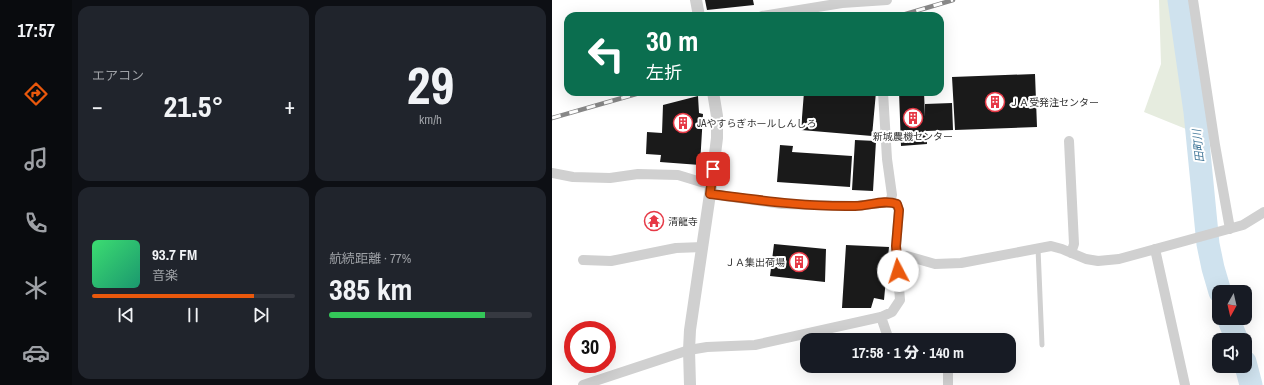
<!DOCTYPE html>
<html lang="ja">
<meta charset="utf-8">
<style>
:root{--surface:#171b24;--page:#20242c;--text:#f1f3f6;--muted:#9ea1a6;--line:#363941;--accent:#ea580c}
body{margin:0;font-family:"Archivo Narrow","Noto Sans JP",sans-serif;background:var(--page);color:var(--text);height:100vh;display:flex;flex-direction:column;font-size:15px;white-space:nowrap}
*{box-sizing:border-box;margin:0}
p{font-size:13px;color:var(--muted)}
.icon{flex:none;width:22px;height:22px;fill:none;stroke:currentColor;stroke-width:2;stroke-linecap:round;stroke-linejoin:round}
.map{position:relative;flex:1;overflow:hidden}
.drawer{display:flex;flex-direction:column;gap:6px;padding:6px;background:#0d0f14;width:480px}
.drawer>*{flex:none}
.hud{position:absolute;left:12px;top:12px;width:380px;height:84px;border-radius:12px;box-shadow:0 4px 16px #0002;background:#0b6e4f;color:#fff;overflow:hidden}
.needle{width:26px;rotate:188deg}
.controls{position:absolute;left:660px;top:285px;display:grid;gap:8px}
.controls a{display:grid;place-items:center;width:40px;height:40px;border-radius:8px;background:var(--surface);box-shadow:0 4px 16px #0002;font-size:20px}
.speed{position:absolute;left:12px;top:321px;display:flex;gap:8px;font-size:20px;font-weight:700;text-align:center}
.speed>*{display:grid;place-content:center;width:52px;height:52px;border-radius:50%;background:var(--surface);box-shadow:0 4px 16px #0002;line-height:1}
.speed .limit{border:6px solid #d22;background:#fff;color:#111}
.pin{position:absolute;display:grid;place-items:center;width:34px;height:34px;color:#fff;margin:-17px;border-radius:8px;box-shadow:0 2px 6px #0006}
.me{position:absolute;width:44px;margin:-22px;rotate:355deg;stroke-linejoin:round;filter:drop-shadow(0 0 3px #0008)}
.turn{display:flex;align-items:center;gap:14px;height:84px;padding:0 16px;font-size:18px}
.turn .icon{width:52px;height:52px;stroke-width:2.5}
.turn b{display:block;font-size:28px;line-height:34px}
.big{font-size:30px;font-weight:800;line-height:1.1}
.drawer .tile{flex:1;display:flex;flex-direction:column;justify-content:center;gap:6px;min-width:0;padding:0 14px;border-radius:12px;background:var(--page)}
.drawer .dial{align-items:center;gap:0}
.dial b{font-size:52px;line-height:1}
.song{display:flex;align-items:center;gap:12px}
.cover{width:48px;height:48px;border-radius:6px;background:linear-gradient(135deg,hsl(140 70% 55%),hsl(160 70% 35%))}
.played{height:4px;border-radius:2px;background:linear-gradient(90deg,var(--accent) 80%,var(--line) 80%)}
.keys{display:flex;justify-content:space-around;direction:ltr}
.heat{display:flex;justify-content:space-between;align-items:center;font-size:22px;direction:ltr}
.charge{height:6px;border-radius:3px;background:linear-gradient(90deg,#34c759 77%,var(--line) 0)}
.drawer .tiles{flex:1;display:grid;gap:6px;grid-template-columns:repeat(2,1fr)}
.trip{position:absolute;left:248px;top:333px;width:216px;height:40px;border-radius:12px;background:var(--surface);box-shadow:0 4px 16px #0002;font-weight:800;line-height:40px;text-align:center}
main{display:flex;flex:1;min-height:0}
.menu{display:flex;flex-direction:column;width:72px;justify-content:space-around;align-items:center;background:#090b0e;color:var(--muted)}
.menu .icon{width:28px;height:28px}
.menu .active{color:var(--accent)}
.menu b{font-size:18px;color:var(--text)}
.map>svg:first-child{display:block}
.green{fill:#e6ecdf}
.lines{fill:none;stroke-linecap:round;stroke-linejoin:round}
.river{stroke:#cfe2ee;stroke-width:23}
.building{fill:#1a1a1a}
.service{stroke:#d0d0d0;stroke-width:5}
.minor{stroke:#d0d0d0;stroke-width:10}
.tertiary{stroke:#d0d0d0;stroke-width:12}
.rail-casing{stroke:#888;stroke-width:4.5}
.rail{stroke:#fff;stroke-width:3;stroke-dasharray:9;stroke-linecap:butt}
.route-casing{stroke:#983908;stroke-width:10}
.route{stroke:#ea580c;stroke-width:7}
.labels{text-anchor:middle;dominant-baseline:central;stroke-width:4;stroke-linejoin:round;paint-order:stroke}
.poi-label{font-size:10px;fill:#333;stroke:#fff;text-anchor:start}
.water-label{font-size:11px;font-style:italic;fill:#3f7597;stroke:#fff}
</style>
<main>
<nav class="menu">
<b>17:57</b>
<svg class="icon active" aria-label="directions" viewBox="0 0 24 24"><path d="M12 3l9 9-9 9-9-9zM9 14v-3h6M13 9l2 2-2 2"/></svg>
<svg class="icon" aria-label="music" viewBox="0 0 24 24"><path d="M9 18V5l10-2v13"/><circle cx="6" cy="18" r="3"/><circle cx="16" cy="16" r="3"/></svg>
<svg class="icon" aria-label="phone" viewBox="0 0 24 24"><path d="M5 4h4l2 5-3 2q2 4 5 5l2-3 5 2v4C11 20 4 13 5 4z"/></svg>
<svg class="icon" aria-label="climate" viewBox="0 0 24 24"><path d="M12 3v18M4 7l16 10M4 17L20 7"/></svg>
<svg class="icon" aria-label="car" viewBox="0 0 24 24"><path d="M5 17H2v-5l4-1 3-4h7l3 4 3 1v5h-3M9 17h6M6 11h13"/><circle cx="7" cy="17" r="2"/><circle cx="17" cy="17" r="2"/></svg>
</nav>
<section class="drawer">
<div class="tiles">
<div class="tile"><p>エアコン</p>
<div class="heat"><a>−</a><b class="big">21.5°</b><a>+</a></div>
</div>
<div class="tile dial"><b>29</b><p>km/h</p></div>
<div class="tile">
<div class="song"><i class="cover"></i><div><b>93.7 FM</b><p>音楽</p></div></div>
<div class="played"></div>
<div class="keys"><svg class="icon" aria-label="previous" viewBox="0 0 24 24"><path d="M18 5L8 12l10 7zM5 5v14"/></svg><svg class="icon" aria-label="pause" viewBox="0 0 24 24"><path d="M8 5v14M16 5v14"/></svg><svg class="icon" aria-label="next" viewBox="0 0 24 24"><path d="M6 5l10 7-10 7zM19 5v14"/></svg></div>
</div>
<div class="tile"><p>航続距離 · 77%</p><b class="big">385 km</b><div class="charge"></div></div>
</div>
</section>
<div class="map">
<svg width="712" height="385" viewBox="0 0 712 385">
<rect width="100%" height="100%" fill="#fff"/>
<!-- green -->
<path class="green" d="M607,0H617V1L639,131L592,112L609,64Z"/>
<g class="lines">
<!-- river -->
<path class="river" d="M627,0L643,112L656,244L661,268L668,292
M676,318L685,340
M693,362L699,385"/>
</g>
<!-- building -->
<path class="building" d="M153,0H201L202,5L155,10Z
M483,74L485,127L403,130L400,77Z
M252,92H324L320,136L249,130Z
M347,92H372L373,117V104L400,103L401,130L374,131L375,144L349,146Z
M146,96L147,113L151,114L148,165L108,162L109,155L94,154L95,132L110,133L111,105Z
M303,140L324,141L321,191L300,190Z
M228,145L241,146L240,152L300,156L298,187L225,182Z
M222,244L274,249L273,282L218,276Z
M294,245L337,247L332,300L322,298L319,308H290Z"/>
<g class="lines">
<!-- service -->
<path class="service" d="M486,248L490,345"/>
<!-- minor -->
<path class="minor" d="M641,0L663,145L678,229
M210,16L290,3L335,0
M517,141L522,244L519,253
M0,173L21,177L58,178L86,174L126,175L149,182L160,184
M158,194L230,204L303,206L338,202
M603,249L633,385
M344,257L355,256L383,264L409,263L499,246L510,249L534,259L546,261L567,259L691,225L712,212
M31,260L59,261L124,248L151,247
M329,317L337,340
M31,385L137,350L155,347L203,345L329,317L340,312L348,300L344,246L347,210L345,205L338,202L340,195L335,159L331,92
M396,385V366"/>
<!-- tertiary -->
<path class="tertiary" d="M144,0L147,16
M138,385L137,350L138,330L158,194L165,138V116L161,92"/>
<!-- rail casing -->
<g class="rail-casing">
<path id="rail" d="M347,16L401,0
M0,118L91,92"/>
</g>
<!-- rail -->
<use href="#rail" class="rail"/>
</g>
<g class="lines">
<!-- route casing -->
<g class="route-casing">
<path id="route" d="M161,169L158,194C206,200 254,207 303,206C317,206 332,199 345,204L347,210L344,246L346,271"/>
</g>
<!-- route -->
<use href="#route" class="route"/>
</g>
<!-- icons -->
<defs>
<g id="building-ring" transform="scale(1)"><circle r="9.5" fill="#fff" stroke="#e63946" stroke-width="1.5"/><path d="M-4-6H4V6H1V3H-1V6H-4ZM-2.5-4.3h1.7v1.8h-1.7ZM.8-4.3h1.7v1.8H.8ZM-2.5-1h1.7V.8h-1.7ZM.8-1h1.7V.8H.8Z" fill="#e63946"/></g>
<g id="temple-ring" transform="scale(1)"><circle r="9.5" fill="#fff" stroke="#e63946" stroke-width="1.5"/><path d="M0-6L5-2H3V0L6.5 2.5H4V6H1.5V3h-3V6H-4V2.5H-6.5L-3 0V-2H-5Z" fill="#e63946"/></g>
</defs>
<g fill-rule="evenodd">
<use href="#building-ring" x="443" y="102"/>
<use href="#building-ring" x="361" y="118"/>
<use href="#building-ring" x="131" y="123"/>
<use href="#temple-ring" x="102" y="221"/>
<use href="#building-ring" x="247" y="262"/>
</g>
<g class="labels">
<!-- poi labels -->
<g class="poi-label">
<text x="457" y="102">ＪＡ受発注センター</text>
<text x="145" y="123">JAやすらぎホールしんしろ</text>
<text x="361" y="136" text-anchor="middle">新城農機センター</text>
<text x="116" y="221">清龍寺</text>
<text x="233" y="262" text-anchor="end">ＪＡ集出荷場</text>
</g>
<!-- water labels -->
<g class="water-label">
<text transform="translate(646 146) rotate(-96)">田町川</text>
</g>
</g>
</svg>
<div class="controls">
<a><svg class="needle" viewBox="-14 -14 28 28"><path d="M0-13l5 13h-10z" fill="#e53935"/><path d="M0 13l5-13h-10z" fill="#9ea1a6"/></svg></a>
<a><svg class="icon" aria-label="sound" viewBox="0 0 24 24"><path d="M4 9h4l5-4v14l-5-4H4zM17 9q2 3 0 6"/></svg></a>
</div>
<div class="speed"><div class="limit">30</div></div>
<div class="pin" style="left:161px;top:169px;background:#d93025"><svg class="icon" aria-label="arrive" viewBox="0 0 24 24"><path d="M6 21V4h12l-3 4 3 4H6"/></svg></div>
<svg class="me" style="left:346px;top:271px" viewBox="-20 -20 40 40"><circle r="19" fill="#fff"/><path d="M0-13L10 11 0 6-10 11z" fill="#ea580c"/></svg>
<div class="trip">17:58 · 1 分 · 140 m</div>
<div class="hud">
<div class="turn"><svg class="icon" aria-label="left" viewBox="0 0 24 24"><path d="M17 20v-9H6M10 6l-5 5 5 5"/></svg><div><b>30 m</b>左折</div></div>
</div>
</div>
</main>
